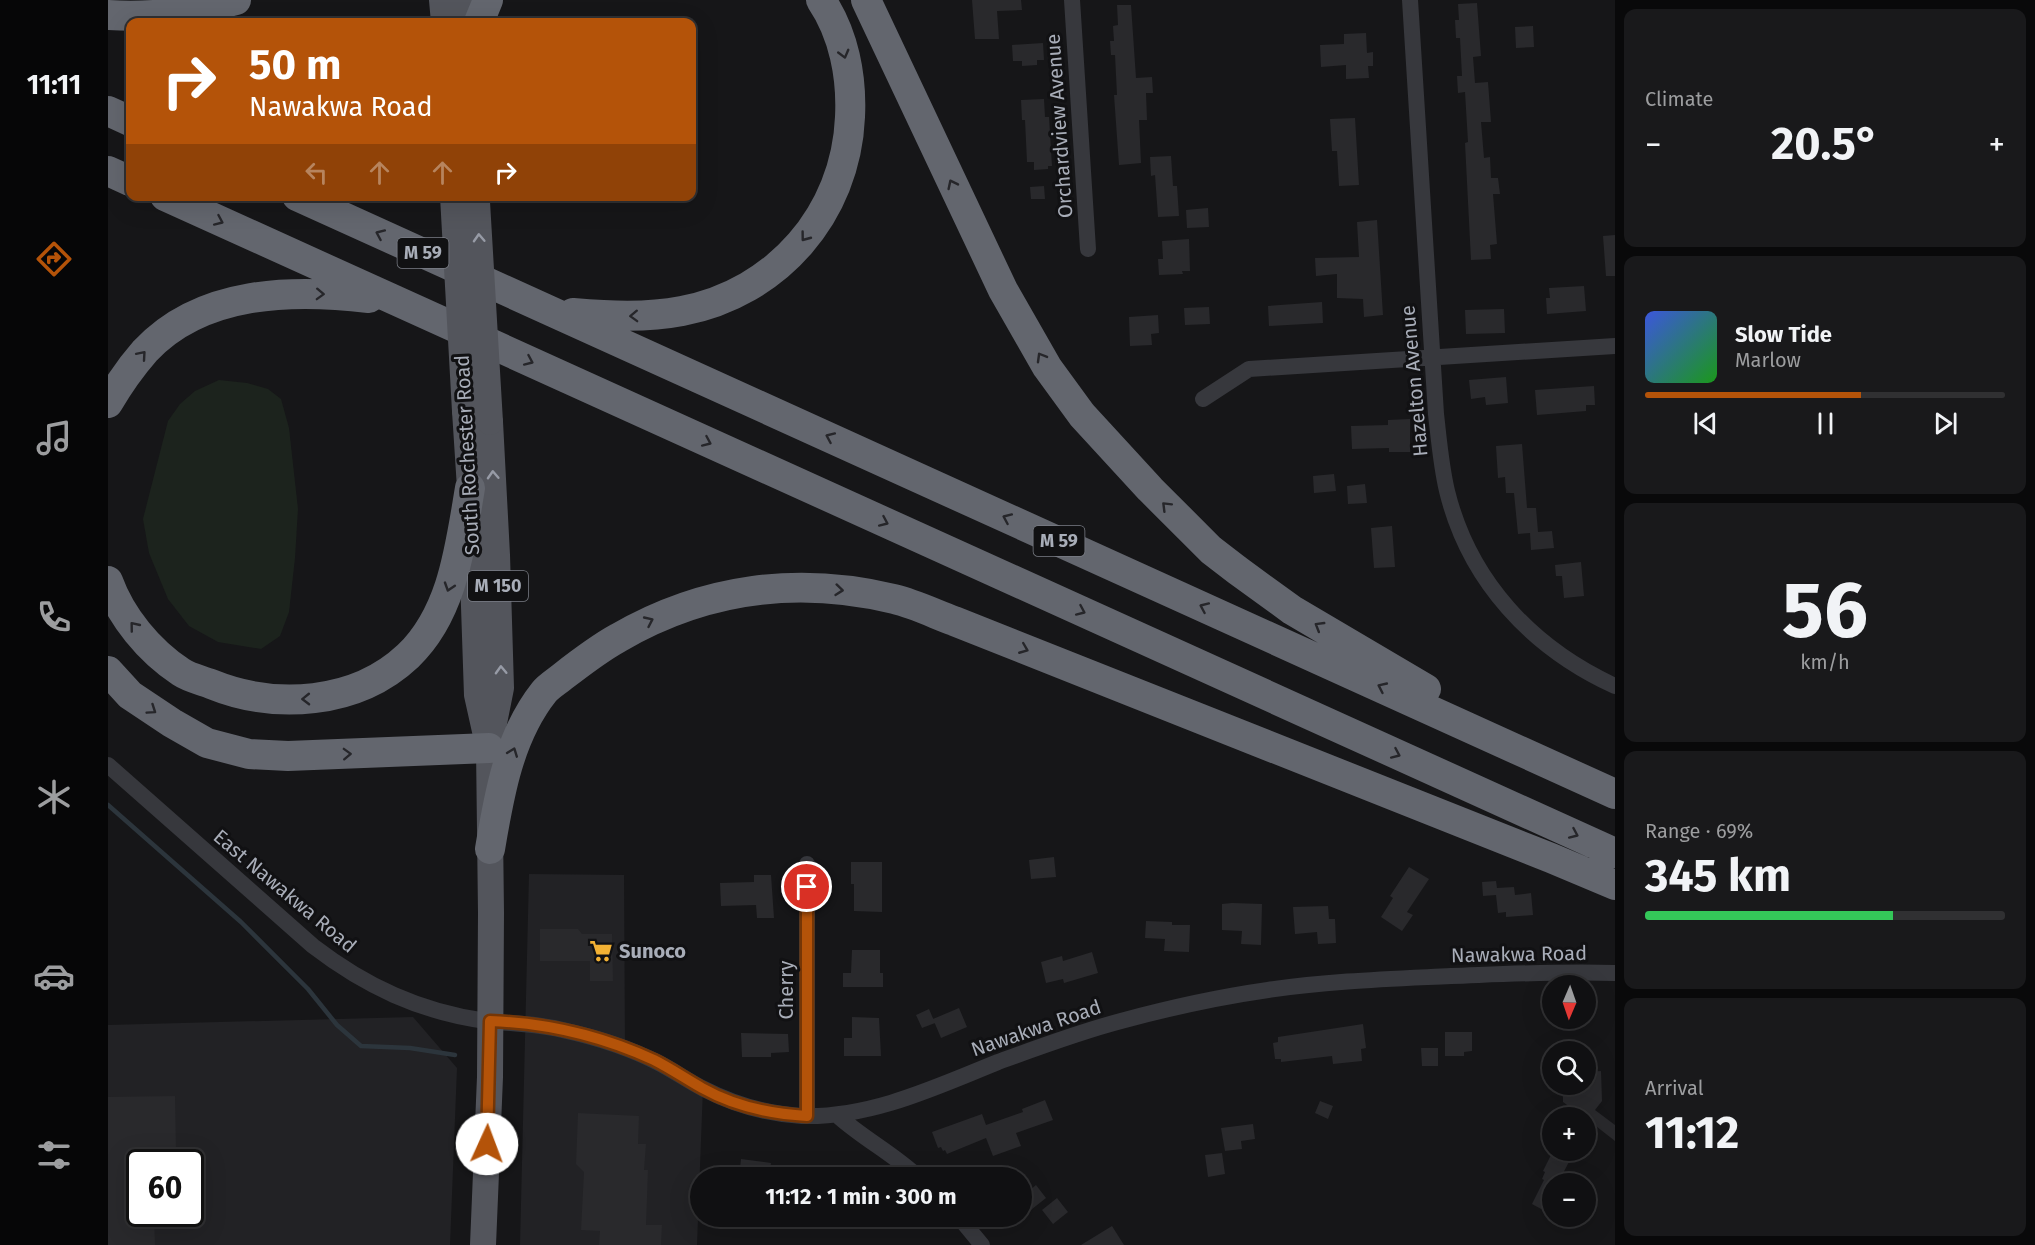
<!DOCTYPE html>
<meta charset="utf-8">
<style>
:root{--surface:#101012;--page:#19191b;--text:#f1f3f6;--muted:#9c9d9f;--line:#303032;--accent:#b45309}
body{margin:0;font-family:"Fira Sans",sans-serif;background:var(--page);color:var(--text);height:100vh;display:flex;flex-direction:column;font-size:22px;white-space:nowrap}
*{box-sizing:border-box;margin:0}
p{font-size:20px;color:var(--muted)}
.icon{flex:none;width:33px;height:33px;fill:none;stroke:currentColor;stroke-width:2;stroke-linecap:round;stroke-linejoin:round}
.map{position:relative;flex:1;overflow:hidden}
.panel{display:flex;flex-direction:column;gap:9px;padding:9px;background:#09090a;width:420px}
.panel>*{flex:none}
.guide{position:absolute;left:18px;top:18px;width:570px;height:183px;border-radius:12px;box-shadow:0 6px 24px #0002,0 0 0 2px var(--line);background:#b45309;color:#fff;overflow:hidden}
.needle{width:39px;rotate:182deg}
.buttons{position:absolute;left:1434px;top:975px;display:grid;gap:12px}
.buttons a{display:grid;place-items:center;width:54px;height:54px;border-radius:50%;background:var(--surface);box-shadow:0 6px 24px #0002,0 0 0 2px var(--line);font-size:30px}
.speed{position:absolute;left:18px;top:1149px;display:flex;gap:12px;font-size:30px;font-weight:700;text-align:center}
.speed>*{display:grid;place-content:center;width:78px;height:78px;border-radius:50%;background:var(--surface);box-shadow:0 6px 24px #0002,0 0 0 2px var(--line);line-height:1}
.speed .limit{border:3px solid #111;border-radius:9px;background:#fff;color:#111}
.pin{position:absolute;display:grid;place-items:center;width:51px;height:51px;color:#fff;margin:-26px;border:3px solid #fff;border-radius:50%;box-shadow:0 2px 6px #0007}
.me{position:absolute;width:66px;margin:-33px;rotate:2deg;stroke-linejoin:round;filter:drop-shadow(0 0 4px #0008)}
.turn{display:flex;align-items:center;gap:21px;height:126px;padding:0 24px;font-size:27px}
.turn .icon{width:78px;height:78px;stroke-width:2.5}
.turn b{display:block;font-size:42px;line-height:51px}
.lanes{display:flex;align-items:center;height:57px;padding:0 24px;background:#0003;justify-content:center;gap:30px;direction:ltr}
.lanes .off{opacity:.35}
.big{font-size:45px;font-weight:700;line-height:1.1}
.panel .card{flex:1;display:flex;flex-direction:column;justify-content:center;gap:9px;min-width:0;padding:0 21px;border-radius:12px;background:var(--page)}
.panel .dial{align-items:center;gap:0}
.dial b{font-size:78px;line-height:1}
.song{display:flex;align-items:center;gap:18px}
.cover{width:72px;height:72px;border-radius:9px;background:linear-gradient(135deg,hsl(230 70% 55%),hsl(120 70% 35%))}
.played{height:6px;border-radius:3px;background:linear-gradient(90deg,var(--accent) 60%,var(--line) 60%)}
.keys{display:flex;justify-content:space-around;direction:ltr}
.heat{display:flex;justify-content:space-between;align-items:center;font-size:33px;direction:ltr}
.charge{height:9px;border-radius:4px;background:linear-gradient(90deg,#34c759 69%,var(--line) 0)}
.trip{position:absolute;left:582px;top:1167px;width:342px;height:60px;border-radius:30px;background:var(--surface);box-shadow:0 6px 24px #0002,0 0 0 2px var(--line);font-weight:700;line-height:60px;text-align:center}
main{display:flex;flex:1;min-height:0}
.menu{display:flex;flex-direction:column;width:108px;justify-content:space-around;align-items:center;background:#060607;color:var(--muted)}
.menu .icon{width:42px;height:42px}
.menu .on{color:var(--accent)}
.menu b{font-size:27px;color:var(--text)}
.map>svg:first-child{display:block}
.built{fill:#222225;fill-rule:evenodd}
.green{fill:#1c231d}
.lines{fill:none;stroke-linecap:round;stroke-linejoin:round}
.stream{stroke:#2c353c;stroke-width:4.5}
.building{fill:#29292c}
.minor{stroke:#37383d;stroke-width:16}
.primary{stroke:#53555c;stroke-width:26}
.motorway{stroke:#63666e;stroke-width:30}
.primary-bridge{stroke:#53555c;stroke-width:26}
.oneway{stroke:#26262a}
.oneway2{stroke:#979ba6}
.route-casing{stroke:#753606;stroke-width:15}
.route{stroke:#b45309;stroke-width:10}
.labels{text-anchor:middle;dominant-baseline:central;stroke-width:6;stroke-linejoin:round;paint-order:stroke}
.shield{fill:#111113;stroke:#7b7e86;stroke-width:1.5}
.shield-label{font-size:18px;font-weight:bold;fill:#a8adb8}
.street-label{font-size:20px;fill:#a8adb8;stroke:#111113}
.poi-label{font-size:20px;font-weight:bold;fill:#a8adb8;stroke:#111113;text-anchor:start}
</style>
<main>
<nav class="menu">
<b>11:11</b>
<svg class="icon on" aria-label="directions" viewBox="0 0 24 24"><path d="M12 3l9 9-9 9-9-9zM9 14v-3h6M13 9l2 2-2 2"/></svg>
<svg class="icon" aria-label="music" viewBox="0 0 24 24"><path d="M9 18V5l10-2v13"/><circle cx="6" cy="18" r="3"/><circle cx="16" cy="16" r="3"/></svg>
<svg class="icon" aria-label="phone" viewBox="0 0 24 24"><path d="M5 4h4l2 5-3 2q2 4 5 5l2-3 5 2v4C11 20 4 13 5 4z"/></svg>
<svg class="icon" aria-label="climate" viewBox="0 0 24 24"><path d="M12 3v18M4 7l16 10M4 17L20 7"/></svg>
<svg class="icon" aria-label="car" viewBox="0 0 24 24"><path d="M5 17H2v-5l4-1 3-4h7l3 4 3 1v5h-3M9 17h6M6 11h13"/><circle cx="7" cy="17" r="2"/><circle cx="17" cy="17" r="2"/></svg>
<svg class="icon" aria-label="filters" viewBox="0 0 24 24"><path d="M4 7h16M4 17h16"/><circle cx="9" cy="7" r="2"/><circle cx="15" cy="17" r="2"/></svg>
</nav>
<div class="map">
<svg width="1507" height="1245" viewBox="0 0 1507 1245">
<rect width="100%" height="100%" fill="#161618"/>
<!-- built -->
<path class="built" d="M421,874L516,875L517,1048L595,1088L589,1245H412Z
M305,1017L349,1068L342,1245H0V1025ZM32,1162H82V1214H32Z"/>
<!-- green -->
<path class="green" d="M111,380L139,383L160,389L173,399L181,428L190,509L187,558L181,612L172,636L153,649L110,642L81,626L60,599L41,553L35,519L60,421L72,404L87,391Z"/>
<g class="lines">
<!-- stream -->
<path class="stream" d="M0,805L133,922L200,989L229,1025L253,1046L302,1048L347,1055"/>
</g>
<!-- building -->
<path class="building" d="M864,0H913L914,10L889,11L891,39H867Z
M1369,3L1373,56L1365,57L1367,83L1380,82L1383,122H1373L1376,158L1382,157L1383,178H1390L1392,194H1385L1389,244L1382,245L1383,259L1363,260L1357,143L1360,142L1357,92L1350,93L1349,76H1354L1352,38H1348L1347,20H1351L1350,4Z
M1009,5H1023L1028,78L1044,77L1045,93H1038L1039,120H1031L1033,163L1011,165L1006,95H1009L1007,55H1003L1002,41H1006L1005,26L1010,25Z
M1425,26L1426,47L1408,48L1407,27Z
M1258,33L1259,53L1265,52V66H1260L1261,78L1238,79V65L1213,67L1212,45L1236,44V34Z
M935,43L936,60H929V65L914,66V61H905L904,45Z
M936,99L937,117H941L944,166H940V169L926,170V162H919L917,120H914L913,100Z
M1247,118L1251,185L1231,186L1229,151H1224L1222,119Z
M1063,156L1065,186H1069L1071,216L1050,217L1047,175L1043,176L1042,157Z
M936,186L937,199H923L922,187Z
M1100,208L1101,227L1079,228L1078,210Z
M1269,220L1275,315L1256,317L1255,299L1229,298V274L1208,276L1207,258L1251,257L1249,222Z
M1507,235V276H1498L1495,236Z
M1081,239L1082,271H1074L1075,274L1051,275L1050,259H1055L1054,241Z
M1476,286L1478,311L1439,314L1438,298H1442L1441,288Z
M1214,302L1215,323L1161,326L1160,306Z
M1101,307L1102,324L1077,325L1076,308Z
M1396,309L1397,333L1358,334L1357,310Z
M1050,315L1051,333L1043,334L1044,345L1022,346L1021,317Z
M1398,377L1400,403L1378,405L1377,397L1363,399L1361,380Z
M1486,386L1487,405H1478V411L1429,415L1427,390Z
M1302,419V452H1281V448L1244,449L1243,426L1280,425V420Z
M1414,444L1419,508H1428L1430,532L1444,531L1446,548L1423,550L1422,533L1410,534L1406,493H1398L1397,477L1390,478L1388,446Z
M1226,474L1228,491L1206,493L1205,476Z
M1257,484L1259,503L1240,504L1239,486Z
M1284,526L1287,567L1266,568L1263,528Z
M1473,562L1476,596L1456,598L1454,576H1448L1447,565Z
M946,857L948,877L923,879L921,860Z
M743,862H774V912L746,911V884H743Z
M1301,867L1321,879L1299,912L1305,915L1294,931L1273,917L1285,898L1282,896Z
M646,875H663L666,918H649L648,905L613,906L612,883L646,882Z
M1388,881L1389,888L1406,887L1407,895L1423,893L1425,915L1398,917V912L1390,913L1388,895L1375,896L1374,882Z
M1124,903L1154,904L1153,945L1133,944L1134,931L1114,930V904Z
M1220,906L1221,919H1227L1228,943L1210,944L1209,932L1187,934L1185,907Z
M1038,921L1064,922V925H1082L1081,952L1056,951L1057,939L1037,938Z
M432,929H470L474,934H504L505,981H482V961H432Z
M744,950H772V973H775V987H735V973H743Z
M984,952L990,973L956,983L955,979L938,983L933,962L954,956L955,961Z
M851,1008L859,1027L833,1038L825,1019Z
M821,1009L827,1023L814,1028L808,1015Z
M744,1017L771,1018L773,1056H736V1038H744Z
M1255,1024L1258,1048L1253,1049L1254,1061L1225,1064L1224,1056L1173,1062V1059H1167L1165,1043L1170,1042V1037Z
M1337,1032H1364V1051L1356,1052V1056H1337Z
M633,1033L680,1034L681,1052L663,1053V1057H634Z
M1313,1048H1330V1066H1314Z
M1493,1071L1494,1101L1487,1110L1507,1125V1141L1484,1123H1478V1118H1463V1108L1455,1102V1084H1478V1072Z
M67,1096L68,1149L45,1150V1162H32V1214H46L47,1245H0V1097Z
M937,1100L945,1120L908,1133L913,1146L885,1156L878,1138L839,1154L837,1150L835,1151L833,1147L830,1148L824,1132L874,1114L878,1125L915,1112L914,1109Z
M1212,1101L1225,1106L1220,1119L1207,1113Z
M470,1113L531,1116L530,1144H538L536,1170H540L538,1225H554L553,1245H491L492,1231L473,1230L476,1172L468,1164Z
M1145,1124L1147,1139L1133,1141L1134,1149L1117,1151L1113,1128Z
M1445,1151L1462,1160L1452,1179L1448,1184H1444V1191L1435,1210L1424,1204L1436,1180L1434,1179L1437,1172L1435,1171Z
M1114,1153L1117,1174L1100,1177L1097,1155Z
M633,1159L663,1163L661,1178H631Z
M914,1182L921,1191L928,1185L938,1198L914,1217Z
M949,1198L960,1212L945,1224L934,1210Z
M1004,1226L1016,1245H973Z"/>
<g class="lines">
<!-- minor -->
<path class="minor" d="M964,0L980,249
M1302,0L1328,414C1331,440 1333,466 1339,491C1361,581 1424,648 1507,686
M1095,399L1141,369L1507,346
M0,765L205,946C257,986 312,1012 378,1021C406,1024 430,1023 459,1031C490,1038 521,1048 549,1062C565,1070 580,1081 596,1089C627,1105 660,1114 694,1116C763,1118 828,1087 890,1062C931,1047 971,1032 1013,1021C1061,1008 1111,997 1160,990C1220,981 1282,979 1343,976C1398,974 1453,971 1507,973
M729,1115C754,1138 786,1154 811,1178
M699,1116V864
M850,1216L874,1245"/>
<!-- primary -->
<path class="primary" d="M334,0L336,22
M359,0L361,22
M357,411L362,488L369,695L379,740
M375,1245L382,1077L383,913L381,748L393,688L389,555L382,422"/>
<!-- motorway -->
<path class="motorway" d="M758,0L895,290L939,367L974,415L1042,489L1103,550L1129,570L1184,610L1318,689
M0,15C46,18 84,12 128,0
M371,22L380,0
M0,111L22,121
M0,171L22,181
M57,196L1507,853
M189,196L1507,794
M465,313C501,316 538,318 574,311C669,293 738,214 742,117C744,77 736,34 713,0
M0,403C11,384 23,367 37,351C94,290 185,289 261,298
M0,581C13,617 41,651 73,672C82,678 93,680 103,684C167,710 248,705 300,656C345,613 352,547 362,488
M0,671L22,695L64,723L99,743L141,754L180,756L381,748
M382,849C391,795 401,736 436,692C441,686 448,682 454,677C472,663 490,649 510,638C596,588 690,576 786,599C807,604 827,614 846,621L1443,858L1507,885"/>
<!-- primary-bridge -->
<path class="primary-bridge" d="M345,196L357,411
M369,202L382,422"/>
</g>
<!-- one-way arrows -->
<defs><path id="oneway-chevron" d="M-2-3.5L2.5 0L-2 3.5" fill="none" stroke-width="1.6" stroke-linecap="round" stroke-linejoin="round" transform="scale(1.5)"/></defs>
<g class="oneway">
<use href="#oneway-chevron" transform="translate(736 54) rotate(75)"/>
<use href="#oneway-chevron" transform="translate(844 184) rotate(-116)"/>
<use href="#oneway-chevron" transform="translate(111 221) rotate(24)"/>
<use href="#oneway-chevron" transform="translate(272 234) rotate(-156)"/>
<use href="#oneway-chevron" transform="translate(697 237) rotate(127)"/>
<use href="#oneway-chevron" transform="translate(212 294) rotate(2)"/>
<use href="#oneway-chevron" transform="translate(526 316) rotate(178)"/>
<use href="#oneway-chevron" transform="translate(34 355) rotate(-49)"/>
<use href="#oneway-chevron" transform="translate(933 357) rotate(-120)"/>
<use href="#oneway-chevron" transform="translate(421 361) rotate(24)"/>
<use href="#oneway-chevron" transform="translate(722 437) rotate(-156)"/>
<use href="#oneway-chevron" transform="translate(599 442) rotate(24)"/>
<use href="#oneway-chevron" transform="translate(1058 506) rotate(-135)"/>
<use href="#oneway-chevron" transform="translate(899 518) rotate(-156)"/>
<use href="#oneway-chevron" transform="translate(776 522) rotate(24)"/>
<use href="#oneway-chevron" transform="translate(341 587) rotate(108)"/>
<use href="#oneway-chevron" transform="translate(731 590) rotate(6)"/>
<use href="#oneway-chevron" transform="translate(1096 607) rotate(-156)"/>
<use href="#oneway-chevron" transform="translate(973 611) rotate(24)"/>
<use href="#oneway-chevron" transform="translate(541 621) rotate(-25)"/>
<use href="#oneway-chevron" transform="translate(26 626) rotate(-129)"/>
<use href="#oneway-chevron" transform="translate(1211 626) rotate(-149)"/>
<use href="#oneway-chevron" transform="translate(916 649) rotate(22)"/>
<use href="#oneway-chevron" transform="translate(1274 687) rotate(-155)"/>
<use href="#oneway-chevron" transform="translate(198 699) rotate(179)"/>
<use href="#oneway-chevron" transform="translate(44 710) rotate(34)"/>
<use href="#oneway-chevron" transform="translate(405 752) rotate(-69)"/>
<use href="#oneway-chevron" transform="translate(239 754) rotate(-2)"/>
<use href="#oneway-chevron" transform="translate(1288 754) rotate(24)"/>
<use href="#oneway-chevron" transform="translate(1466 834) rotate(24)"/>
</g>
<g class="oneway2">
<use href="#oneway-chevron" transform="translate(371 238) rotate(-93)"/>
<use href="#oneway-chevron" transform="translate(385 475) rotate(-93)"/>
<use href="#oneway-chevron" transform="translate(393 670) rotate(-92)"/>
</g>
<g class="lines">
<!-- route casing -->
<g class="route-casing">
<path id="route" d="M379,1144L382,1021C439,1023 494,1036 546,1060C562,1068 578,1079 594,1088C626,1106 662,1114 699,1116V887"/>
</g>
<!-- route -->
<use href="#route" class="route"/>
</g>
<!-- icons -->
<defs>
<g id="supermarket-bare" transform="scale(1.8)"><path d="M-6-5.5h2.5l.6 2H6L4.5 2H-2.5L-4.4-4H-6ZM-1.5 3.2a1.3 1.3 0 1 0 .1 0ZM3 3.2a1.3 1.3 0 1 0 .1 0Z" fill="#f2b134" stroke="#111113" stroke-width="2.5" paint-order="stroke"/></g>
</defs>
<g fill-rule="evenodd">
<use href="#supermarket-bare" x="493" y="951"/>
</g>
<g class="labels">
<!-- shield labels -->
<g class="shield">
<rect x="289.5" y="238" width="51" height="30" rx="4.5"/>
<rect x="925.5" y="526" width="51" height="30" rx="4.5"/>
<rect x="360" y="571" width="60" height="30" rx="4.5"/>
</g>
<g class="shield-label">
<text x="315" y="253">M 59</text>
<text x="951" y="541">M 59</text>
<text x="390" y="586">M 150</text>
</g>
<!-- street labels -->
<g class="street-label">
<text transform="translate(951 126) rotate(-94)">Orchardview Avenue</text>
<text transform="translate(1306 381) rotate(-95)">Hazelton Avenue</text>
<text transform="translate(359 455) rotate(-93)">South Rochester Road</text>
<text transform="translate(177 891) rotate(40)">East Nawakwa Road</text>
<text transform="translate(1411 954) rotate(-1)">Nawakwa Road</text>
<text transform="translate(678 990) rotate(-90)">Cherry</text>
<text transform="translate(928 1028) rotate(-19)">Nawakwa Road</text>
</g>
<!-- poi labels -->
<g class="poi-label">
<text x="511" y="951">Sunoco</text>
</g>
</g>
</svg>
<div class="buttons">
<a><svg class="needle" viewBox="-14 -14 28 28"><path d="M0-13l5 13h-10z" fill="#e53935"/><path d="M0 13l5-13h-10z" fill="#9c9d9f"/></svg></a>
<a><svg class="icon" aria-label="search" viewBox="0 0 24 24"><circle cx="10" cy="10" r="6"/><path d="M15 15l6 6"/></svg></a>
<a>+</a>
<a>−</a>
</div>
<div class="speed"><div class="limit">60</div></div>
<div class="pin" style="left:699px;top:887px;background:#d93025"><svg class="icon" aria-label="arrive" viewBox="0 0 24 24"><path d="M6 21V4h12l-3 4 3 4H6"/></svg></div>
<svg class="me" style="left:379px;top:1144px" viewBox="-20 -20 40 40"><circle r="19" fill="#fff"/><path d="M0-13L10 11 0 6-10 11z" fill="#b45309"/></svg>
<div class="trip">11:12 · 1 min · 300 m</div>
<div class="guide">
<div class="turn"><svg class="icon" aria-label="right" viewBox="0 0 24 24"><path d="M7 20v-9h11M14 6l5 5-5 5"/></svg><div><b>50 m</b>Nawakwa Road</div></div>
<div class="lanes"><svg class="icon off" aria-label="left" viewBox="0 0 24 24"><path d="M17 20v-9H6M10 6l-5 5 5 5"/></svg><svg class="icon off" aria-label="ahead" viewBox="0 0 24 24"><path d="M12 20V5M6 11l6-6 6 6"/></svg><svg class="icon off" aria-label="ahead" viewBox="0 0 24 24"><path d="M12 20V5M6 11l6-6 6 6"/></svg><svg class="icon" aria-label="right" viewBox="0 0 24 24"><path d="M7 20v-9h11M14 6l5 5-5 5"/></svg></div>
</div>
</div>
<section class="panel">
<div class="card"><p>Climate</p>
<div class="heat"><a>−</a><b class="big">20.5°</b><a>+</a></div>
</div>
<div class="card">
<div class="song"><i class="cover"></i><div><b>Slow Tide</b><p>Marlow</p></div></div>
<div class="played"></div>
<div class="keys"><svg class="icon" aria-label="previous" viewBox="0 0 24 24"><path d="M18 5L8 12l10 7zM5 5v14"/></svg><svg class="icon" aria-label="pause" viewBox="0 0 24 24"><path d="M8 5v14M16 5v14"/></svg><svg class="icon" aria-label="next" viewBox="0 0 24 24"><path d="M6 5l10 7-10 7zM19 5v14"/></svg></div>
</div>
<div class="card dial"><b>56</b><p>km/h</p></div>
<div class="card"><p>Range · 69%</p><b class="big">345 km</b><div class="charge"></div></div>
<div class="card"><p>Arrival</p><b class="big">11:12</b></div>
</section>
</main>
